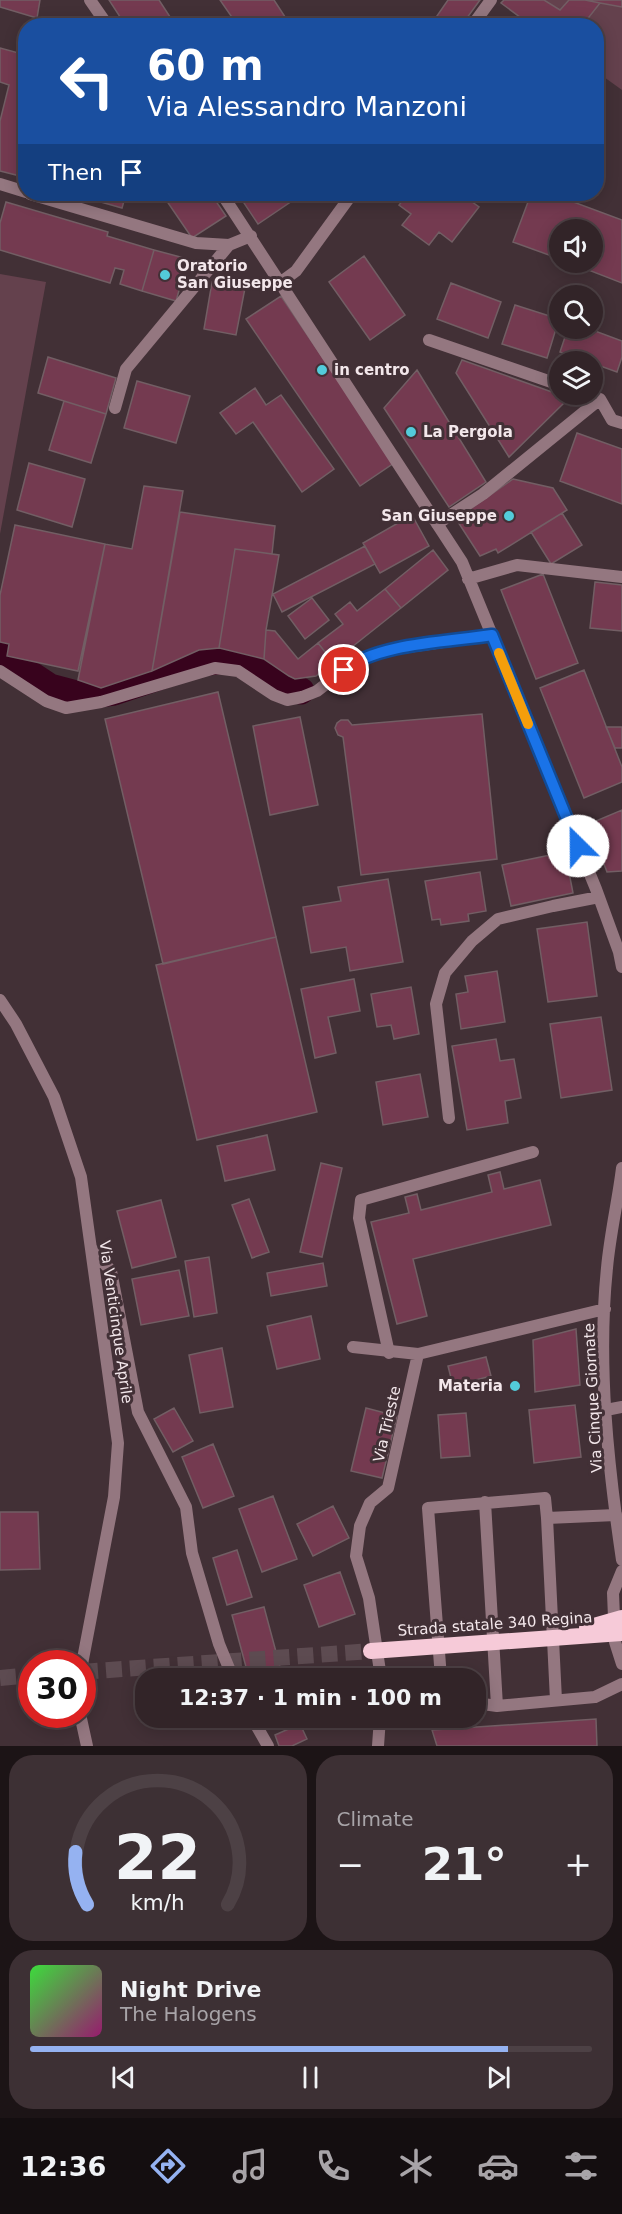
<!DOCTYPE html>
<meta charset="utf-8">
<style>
:root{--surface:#322428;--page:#3d3034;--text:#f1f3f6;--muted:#a8a4a8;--line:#4d4145;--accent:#95b2f1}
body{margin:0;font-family:"DejaVu Sans",sans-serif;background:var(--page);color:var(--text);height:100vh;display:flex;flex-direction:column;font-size:22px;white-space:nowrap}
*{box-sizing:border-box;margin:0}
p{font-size:20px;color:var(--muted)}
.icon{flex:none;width:33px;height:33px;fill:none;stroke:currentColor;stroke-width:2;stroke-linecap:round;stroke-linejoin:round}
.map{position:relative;height:1746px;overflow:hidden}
.drawer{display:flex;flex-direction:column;gap:9px;padding:9px;background:#1c1416;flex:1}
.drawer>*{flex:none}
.top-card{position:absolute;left:18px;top:18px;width:586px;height:183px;border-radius:24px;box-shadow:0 3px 15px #0003,0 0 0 2px var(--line);background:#1a4fa0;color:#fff;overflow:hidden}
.tools{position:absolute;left:549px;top:219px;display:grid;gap:12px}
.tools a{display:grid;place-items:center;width:54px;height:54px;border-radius:50%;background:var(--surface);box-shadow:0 3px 15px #0003,0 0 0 2px var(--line);font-size:30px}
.speed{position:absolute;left:18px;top:1650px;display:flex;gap:12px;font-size:30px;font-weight:700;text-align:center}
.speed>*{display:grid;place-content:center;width:78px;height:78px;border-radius:50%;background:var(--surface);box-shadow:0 3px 15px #0003,0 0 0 2px var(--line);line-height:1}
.speed .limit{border:9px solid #d22;background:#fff;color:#111}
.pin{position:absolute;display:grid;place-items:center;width:51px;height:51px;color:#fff;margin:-26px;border:3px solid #fff;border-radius:50%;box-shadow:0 2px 6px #0007}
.me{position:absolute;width:66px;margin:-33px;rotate:337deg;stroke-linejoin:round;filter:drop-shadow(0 0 4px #0008)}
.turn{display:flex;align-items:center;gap:21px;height:126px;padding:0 30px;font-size:27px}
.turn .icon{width:78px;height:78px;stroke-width:2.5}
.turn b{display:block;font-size:42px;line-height:51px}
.then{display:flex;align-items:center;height:57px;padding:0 30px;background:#0003;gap:12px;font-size:22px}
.big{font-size:45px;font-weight:800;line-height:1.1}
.drawer .card{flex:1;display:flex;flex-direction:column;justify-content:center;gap:9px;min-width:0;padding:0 21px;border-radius:24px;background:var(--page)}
.drawer .dial{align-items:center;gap:0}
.dial svg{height:156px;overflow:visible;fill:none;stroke:var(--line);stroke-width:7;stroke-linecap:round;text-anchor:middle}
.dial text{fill:var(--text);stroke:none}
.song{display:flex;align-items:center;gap:18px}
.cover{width:72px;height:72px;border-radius:9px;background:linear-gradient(135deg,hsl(120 70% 55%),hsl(320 70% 35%))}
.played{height:6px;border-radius:3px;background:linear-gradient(90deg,var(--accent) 85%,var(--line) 85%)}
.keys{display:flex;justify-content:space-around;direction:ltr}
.heat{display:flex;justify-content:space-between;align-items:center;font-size:33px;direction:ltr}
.drawer .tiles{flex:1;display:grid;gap:9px;grid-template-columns:1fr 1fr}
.card:last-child{grid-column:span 2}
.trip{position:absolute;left:135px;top:1668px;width:351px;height:60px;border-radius:24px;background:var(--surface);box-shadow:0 3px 15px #0003,0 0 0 2px var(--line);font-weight:800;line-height:60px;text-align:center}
.menu{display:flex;height:96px;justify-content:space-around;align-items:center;background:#140e10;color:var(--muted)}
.menu .icon{width:42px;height:42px}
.menu .on{color:var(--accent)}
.menu b{font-size:27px;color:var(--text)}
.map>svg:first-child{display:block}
.green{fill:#64414d}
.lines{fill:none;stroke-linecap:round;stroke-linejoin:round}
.canal{stroke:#38031d;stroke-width:27}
.building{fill:#743a50;stroke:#725e64;stroke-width:1.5}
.trunk-tunnel{stroke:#5d4b51;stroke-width:16;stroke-dasharray:16 8;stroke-linecap:butt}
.service{stroke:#947780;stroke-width:12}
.minor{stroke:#947780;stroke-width:12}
.tertiary{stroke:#947780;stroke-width:12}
.trunk-bridge{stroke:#f6cad8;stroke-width:16}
.route-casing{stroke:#114b97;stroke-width:15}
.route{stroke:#1a73e8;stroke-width:10}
.slow{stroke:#f59e0b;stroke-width:10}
.poi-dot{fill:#53cbda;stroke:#423036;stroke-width:2}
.labels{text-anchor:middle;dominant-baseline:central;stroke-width:6;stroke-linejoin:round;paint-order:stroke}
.poi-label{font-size:15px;font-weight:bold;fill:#f3e7eb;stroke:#423036;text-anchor:start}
.street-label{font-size:15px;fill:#f3e7eb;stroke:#423036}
</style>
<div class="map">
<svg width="622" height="1746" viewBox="0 0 622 1746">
<rect width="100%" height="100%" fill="#423036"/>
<!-- green -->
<path class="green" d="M504,0H622V90L597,72V26L532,25Z
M0,274L46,282L0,534Z"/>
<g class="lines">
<!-- canal -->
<path class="canal" d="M0,654L50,687L84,696L114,692L200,663L225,660L254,666L301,691"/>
</g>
<!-- building -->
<path class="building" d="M0,0H40L37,18L0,7Z
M109,0H159L176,26H126Z
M220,0H274L291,26H238Z
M448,0H480L461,26H430Z
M504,0H544L560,10L569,0H585L600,3L582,26H532L501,3Z
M585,0H622V7L600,3Z
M0,48L26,55V157L20,176L0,171V121L9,85L0,82Z
M597,97L605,102L597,113Z
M597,131L605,137L597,150Z
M76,194H126L122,208L76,195Z
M162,194H211L226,216L192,238Z
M238,194H288L292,201L258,224Z
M408,194H461L479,207L452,242L439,232L429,245L402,225L411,214L399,205Z
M531,194H552L622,220V283L568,262H592V230H560V259L513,242Z
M6,202L108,232L107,236L154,250L142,291L120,284L124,270L115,268L110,283L0,250V223Z
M154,250L188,259L176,301L142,291Z
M364,256L405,315L370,340L329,282Z
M212,282L245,288L236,335L204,329Z
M451,283L501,302L488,338L437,319Z
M281,296L394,463L360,486L246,319Z
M515,305L559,319L547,358L502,344Z
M568,328H587L622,341V357L617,372L592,363V362L560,352Z
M48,357L116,378L106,414L38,393Z
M462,360L569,398L509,457L456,373Z
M417,370L486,482L449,507L384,408Z
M137,381L190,396L176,443L124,428Z
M255,388L266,405L281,395L334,469L302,492L253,422L236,434L220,413Z
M64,401L106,414L91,463L49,450Z
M577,433L622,449V504L560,481Z
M29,463L85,479L72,527L17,510Z
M513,479L553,488L567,510L498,553L496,549L480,556L456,519Z
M144,486L183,491L152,671L101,688L78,680L105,544L132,549Z
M180,512L275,526L272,554L235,549L219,648L199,650L152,671Z
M562,513L582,545L551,564L531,532Z
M412,515L429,546L380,573L363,543Z
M15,525L105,544L78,671L7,656L9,644L0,642V595Z
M365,546L375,564L282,612L273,594Z
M235,549L279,555L266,630L264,659L219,648Z
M433,550L448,570L401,608L385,589Z
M543,574L578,663L536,679L501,590Z
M595,582L622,585V631L590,628Z
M385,589L401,608L333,662L318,643L343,624L335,614L350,602L357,611Z
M312,598L329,620L305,639L288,616Z
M266,630L275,631L298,659L318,643L333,662L316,676L295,679L289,676L264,659Z
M584,670L622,767V782L584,798L540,688Z
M218,692L276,937L163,964L105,719Z
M482,714L497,859L361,875L343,737L338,735L335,728L337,723L341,720H348L352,725Z
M300,717L318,805L270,815L253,726Z
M606,727H622V748H615Z
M622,810V871L607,872L589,824Z
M565,852L573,893L511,906L502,865Z
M480,872L486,911L468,914L469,921L441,925L440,919L432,920L425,881Z
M388,879L403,962L350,971L346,947L311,953L303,907L341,901L338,887Z
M587,922L597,996L548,1002L537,929Z
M276,937L317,1112L197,1140L156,965Z
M497,971L505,1022L461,1029L456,994L468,992L465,976Z
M354,979L360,1011L328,1017L336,1053L315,1058L301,989Z
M411,987L419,1034L394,1039L391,1025L377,1027L371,994Z
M601,1017L612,1090L561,1098L550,1024Z
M496,1039L500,1061L514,1059L521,1098L505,1101L508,1123L467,1130L452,1046Z
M420,1074L428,1117L383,1125L376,1082Z
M267,1135L275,1170L225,1181L217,1146Z
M321,1163L342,1168L322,1257L300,1252Z
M500,1172L504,1189L540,1180L551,1225L413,1259L427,1316L397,1324L371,1222L409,1213L405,1197L417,1194L421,1210L492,1192L488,1175Z
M249,1199L269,1252L252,1258L232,1205Z
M161,1200L176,1257L132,1268L117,1211Z
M209,1257L217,1313L194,1317L185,1261Z
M323,1263L327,1286L271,1296L267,1273Z
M179,1270L189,1316L141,1325L132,1279Z
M311,1316L320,1359L277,1369L267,1326Z
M576,1329L580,1385L535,1392L533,1340Z
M222,1348L233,1407L200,1413L189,1355Z
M486,1357L491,1376L453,1386L448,1366Z
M575,1405L581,1457L534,1463L529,1410Z
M174,1408L193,1441L173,1452L154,1419Z
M366,1408L397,1416L382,1478L351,1471Z
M466,1413L470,1456L441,1458L438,1415Z
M213,1444L234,1496L203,1508L182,1457Z
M273,1496L297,1559L262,1572L239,1509Z
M333,1506L349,1538L313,1556L297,1524Z
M0,1512H38L40,1569L0,1570Z
M237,1550L252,1597L227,1605L213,1558Z
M340,1572L355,1614L319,1627L304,1585Z
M264,1607L283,1678H249L232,1615Z
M417,1669L418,1678H392L391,1673Z
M397,1718H424L425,1725L399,1728Z
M596,1719L597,1746H437L432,1730Z
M300,1724L307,1739L292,1746H279L275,1735Z"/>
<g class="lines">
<!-- trunk-tunnel -->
<path class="trunk-tunnel" d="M82,1672L371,1651
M0,1678L32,1675"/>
<!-- service -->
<path class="service" d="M389,1353L359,1218L361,1200L533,1152
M485,1502L497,1706
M547,1518L556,1700
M441,1678L428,1508L545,1498L547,1518L616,1515
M476,1703L497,1706L595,1697L622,1684"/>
<!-- minor -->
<path class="minor" d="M90,0L108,26
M472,26L491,0
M0,184L26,192
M30,194L196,243L229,245L251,236
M222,194L462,562L596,889L619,952L622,967
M281,282L296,271L352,194
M429,340L560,385
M587,394L600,399L612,420L622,423
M115,408L126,369L229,245
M437,524L483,494L600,399
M468,579L517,565L622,577
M0,671L46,701L66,708L101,702L215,668L238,671L274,695L287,700L302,697L317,691L357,660L387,650L492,635
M0,1000L16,1024L54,1097L81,1177L118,1443L114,1497L82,1664
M449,1118L436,1004L445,973L472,941L498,919L553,906L599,897
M622,1168C618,1201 610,1234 607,1268C597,1364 608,1465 622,1560
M91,1248L111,1271L138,1412L186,1507L192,1553L219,1644L233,1678
M353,1347L418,1354L605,1309
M606,1410L622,1407
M381,1678L369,1598L356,1556L360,1526L370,1503L388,1488L418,1354
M80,1714L87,1746
M252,1718L268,1746
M378,1746L380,1718"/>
<!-- tertiary -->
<path class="tertiary" d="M622,1571L613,1593L615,1642L622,1664"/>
<!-- trunk-bridge -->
<path class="trunk-bridge" d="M587,1628L622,1618
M371,1651L622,1633"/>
</g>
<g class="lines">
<!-- route casing -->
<g class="route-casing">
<path id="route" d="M344,670C378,643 448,642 492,635L578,846"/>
</g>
<!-- route -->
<use href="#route" class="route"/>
<!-- slow -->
<path class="slow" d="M499,653L528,724"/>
</g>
<!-- markers -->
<g class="poi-dot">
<circle cx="165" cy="275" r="6"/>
<circle cx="322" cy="370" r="6"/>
<circle cx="411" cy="432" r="6"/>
<circle cx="509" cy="516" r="6"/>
<circle cx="515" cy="1386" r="6"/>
</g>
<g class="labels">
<!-- poi labels -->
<g class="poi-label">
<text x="177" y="266">Oratorio<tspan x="177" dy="17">San Giuseppe</tspan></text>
<text x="334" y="370">in centro</text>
<text x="423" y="432">La Pergola</text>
<text x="497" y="516" text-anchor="end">San Giuseppe</text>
<text x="503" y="1386" text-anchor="end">Materia</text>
</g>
<!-- street labels -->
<g class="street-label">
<text transform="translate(116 1322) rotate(82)">Via Venticinque Aprile</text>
<text transform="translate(593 1398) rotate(-93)">Via Cinque Giornate</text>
<text transform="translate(387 1424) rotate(-77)">Via Trieste</text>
<text transform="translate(495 1624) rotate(-4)">Strada statale 340 Regina</text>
</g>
</g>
</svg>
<div class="tools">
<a><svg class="icon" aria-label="sound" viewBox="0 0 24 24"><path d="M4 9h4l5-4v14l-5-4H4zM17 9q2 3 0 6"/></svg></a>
<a><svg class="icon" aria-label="search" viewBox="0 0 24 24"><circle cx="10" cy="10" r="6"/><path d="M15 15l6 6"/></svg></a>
<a><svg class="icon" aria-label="layers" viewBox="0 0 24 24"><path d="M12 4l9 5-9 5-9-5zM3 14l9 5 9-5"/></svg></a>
</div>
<div class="speed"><div class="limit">30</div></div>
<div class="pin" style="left:344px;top:670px;background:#d93025"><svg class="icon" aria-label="arrive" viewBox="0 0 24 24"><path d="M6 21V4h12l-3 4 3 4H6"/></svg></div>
<svg class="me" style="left:578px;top:846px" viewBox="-20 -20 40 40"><circle r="19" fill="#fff"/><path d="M0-13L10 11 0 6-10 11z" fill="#1a73e8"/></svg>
<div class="trip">12:37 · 1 min · 100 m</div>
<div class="top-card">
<div class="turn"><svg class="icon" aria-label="left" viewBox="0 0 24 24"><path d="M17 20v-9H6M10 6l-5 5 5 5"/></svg><div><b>60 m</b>Via Alessandro Manzoni</div></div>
<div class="then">Then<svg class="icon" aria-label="arrive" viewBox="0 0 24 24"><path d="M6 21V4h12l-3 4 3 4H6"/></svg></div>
</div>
</div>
<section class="drawer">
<div class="tiles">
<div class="card dial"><svg viewBox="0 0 100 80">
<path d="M14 69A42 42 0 1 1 86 69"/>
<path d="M14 69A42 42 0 0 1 8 42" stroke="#95b2f1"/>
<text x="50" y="56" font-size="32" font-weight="700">22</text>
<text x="50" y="72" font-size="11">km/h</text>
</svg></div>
<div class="card"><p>Climate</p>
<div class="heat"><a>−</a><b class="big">21°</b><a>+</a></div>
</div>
<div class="card">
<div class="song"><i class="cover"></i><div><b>Night Drive</b><p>The Halogens</p></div></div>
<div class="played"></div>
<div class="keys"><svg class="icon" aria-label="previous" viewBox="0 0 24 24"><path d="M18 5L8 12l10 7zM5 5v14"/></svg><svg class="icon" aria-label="pause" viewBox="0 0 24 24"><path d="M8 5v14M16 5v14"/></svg><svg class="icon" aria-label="next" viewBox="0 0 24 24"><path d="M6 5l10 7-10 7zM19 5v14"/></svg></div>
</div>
</div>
</section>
<nav class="menu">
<b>12:36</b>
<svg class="icon on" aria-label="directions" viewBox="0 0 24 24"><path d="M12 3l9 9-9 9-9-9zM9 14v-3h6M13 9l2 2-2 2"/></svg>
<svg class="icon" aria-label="music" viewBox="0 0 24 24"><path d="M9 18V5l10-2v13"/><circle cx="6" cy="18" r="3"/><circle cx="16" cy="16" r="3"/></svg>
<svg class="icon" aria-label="phone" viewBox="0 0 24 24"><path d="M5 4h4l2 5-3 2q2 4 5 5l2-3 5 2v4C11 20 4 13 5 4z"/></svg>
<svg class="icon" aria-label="climate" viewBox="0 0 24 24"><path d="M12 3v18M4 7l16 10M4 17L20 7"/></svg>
<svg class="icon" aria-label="car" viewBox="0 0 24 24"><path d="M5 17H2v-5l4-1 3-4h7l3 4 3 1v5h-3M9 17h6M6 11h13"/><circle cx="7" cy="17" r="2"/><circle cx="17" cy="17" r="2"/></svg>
<svg class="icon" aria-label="filters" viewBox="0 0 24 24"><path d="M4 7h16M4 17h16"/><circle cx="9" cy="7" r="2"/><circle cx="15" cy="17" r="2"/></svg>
</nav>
